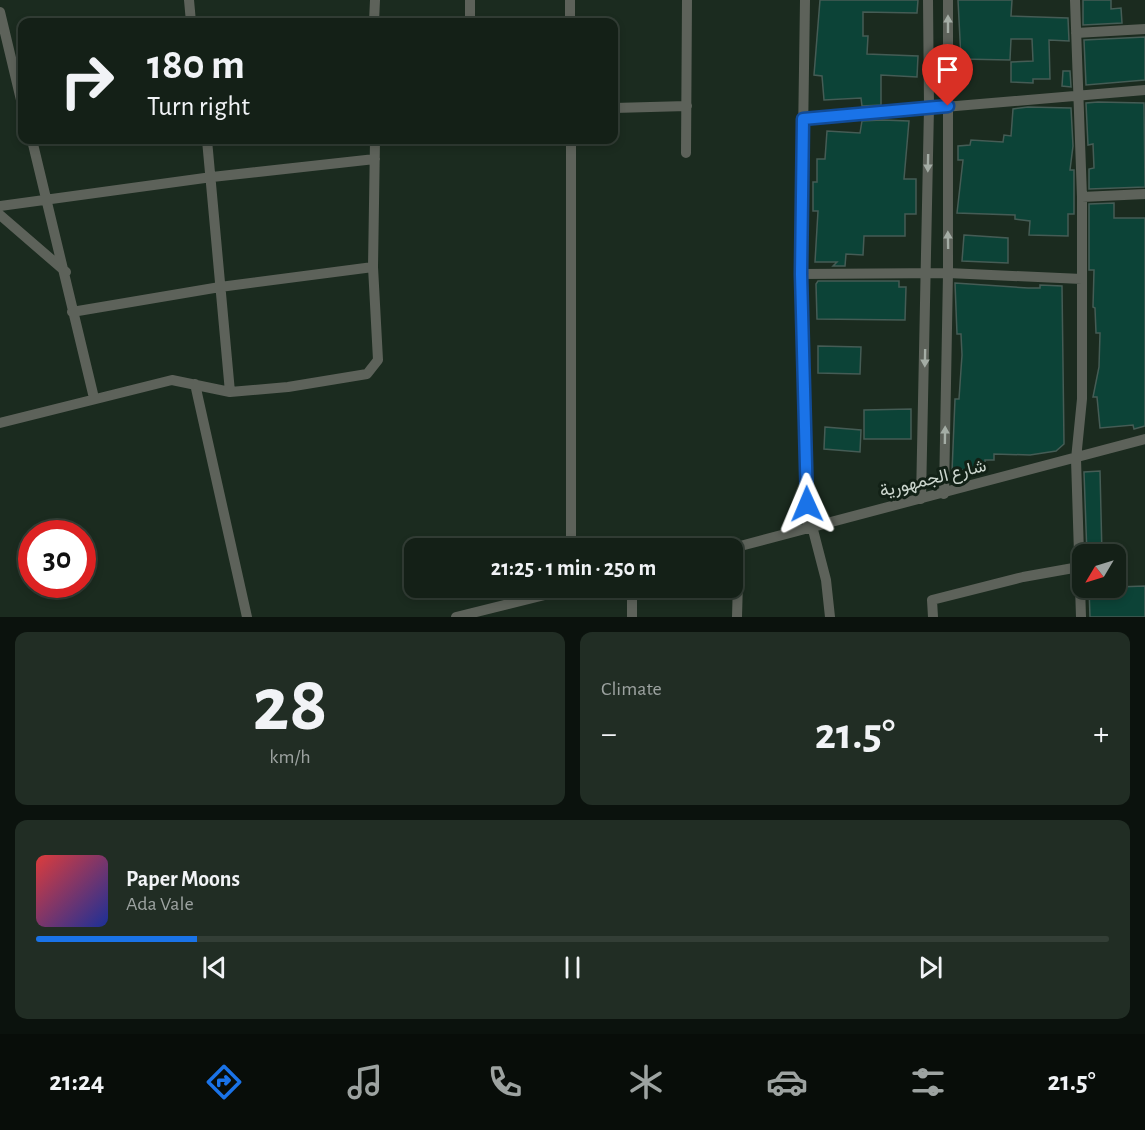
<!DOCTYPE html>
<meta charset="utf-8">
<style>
:root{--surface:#142017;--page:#212d24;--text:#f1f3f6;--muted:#9da3a1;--line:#333e36;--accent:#1a73e8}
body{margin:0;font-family:"Alegreya Sans",Vazirmatn,sans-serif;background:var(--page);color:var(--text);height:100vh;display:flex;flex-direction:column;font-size:22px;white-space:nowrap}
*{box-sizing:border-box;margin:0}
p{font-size:20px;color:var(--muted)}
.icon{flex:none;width:33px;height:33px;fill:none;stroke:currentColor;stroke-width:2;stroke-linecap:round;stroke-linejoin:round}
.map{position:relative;height:617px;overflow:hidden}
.panel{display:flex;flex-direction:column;gap:15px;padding:15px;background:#0b120d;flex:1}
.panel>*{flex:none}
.guide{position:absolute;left:18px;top:18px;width:600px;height:126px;border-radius:12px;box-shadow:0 3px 9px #0003,0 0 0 2px var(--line);background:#142017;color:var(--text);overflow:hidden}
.needle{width:39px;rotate:232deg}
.controls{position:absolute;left:1072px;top:544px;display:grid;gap:12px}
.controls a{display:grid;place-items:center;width:54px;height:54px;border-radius:12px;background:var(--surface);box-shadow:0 3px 9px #0003,0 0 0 2px var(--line);font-size:30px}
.speed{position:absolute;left:18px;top:520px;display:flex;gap:12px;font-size:30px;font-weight:700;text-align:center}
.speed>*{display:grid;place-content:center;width:78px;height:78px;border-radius:50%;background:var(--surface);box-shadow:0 3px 9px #0003,0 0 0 2px var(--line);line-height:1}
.speed .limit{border:9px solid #d22;background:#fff;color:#111}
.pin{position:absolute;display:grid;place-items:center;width:51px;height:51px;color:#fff;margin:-62px -26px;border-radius:50% 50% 50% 0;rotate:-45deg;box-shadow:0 0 6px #0007}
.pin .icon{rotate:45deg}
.me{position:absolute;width:66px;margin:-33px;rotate:359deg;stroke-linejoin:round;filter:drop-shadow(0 0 4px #0008)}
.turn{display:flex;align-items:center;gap:21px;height:126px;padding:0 30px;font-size:27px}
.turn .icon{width:78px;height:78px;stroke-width:2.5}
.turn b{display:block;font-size:42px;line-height:51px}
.big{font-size:45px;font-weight:700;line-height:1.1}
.panel .tile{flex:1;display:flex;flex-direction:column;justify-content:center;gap:9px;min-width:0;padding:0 21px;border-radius:12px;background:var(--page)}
.panel .dial{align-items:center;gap:0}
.dial b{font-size:78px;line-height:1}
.song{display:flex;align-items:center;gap:18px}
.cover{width:72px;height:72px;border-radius:9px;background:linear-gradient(135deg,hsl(0 70% 55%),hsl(230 70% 35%))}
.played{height:6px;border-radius:3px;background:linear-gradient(90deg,var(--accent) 15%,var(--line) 15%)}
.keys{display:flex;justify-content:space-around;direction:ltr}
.heat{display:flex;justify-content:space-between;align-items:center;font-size:33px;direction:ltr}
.panel .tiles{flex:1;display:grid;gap:15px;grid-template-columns:1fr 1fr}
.tile:last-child{grid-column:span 2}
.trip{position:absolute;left:404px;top:538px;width:339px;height:60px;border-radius:12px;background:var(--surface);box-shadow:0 3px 9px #0003,0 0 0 2px var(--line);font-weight:700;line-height:60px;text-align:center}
.tab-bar{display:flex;height:96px;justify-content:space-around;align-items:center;background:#080d09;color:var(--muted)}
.tab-bar .icon{width:42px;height:42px}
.tab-bar .on{color:var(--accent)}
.tab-bar b{font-size:27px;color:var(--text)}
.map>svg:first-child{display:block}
.building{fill:#0c4337;stroke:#455c55;stroke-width:1.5}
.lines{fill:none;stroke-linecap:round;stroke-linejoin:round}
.street{stroke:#5d625a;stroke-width:10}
.oneway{fill:#a4ada5}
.route-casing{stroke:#114b97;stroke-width:15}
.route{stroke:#1a73e8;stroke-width:10}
.labels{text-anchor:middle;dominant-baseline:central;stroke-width:6;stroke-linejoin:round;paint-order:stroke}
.street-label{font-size:18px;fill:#cbd5cd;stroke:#122116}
</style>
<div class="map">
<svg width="1145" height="617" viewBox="0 0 1145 617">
<rect width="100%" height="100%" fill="#1b2b1f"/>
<!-- building -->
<path class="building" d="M820,0H918L917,13L863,12V36H868L867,54L918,56L917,77L881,75V105L862,106L861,98L824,100L822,76L814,75Z
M958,0H1012L1011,16L1068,18L1069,41L1049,40L1050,79H1033V83L1011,82V62L1033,61L1032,39H1011L1010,60L961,59Z
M1083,0H1111V9L1121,8L1122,23L1083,25Z
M1145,37V80L1086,85L1084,40Z
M1063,71H1070L1071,87L1062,86Z
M1098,102L1144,103L1145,187L1089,189V169L1094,168L1093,144L1088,145L1086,103Z
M1028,107L1071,108L1073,146L1070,170H1074V214H1068V236L1029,235L1030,221L1015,219V215L957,213L963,160H958V146L970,145L971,140L1003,142L1004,135L1011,136L1013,109Z
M882,120L909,121L904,179H916V214H905V236H864L863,255L846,254L845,266H833L837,262H815L818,211H813V182H817V159H825L827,131L860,133L862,121Z
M1114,203V218H1145V426L1134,429L1133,425L1100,428L1097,397H1093L1099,367L1100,333H1096L1095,308L1093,307L1094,270H1089V204Z
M964,235L1008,238V263L962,261Z
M818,281H899V287H906L905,320L817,319L816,284Z
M955,283L1028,288H1040V285L1062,286L1064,444L1056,451L1030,455L994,454V460H985V466L952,472L955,399H959L962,355L961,334H957Z
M818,346L861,347L860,374L818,373Z
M911,409V439H864V410Z
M825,427L861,430L860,452L824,449Z
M1100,471L1102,555H1087L1084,472Z
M1145,586V617H1090L1089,588Z"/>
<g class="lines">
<!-- street -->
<path class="street" d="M189,0L191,22
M470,0V22
M570,0V22
M805,0L801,274L808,527
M1075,0L1082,197V399L1076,459L1081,617
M0,12L22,104
M374,22L375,0
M1076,33L1145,29
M614,108L687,106
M803,119L1145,90
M32,140L94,398
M207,140L230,392
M686,153L687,0
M1082,197L1145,194
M0,206L212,177L375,159
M0,215L66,272
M801,274L948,273L1082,279
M72,312L220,287L373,267
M195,384L247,617
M0,423L172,380L230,392L288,387L367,374L378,360L373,267L375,140
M944,494L948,273V0
M921,499L929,107L928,0
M812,526L826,580L830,617
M571,549V140
M729,549L1145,439
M456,617L573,588
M632,617V588
M737,617L739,546
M933,617L932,600L1023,577L1079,567"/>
</g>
<!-- one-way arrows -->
<defs><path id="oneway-solid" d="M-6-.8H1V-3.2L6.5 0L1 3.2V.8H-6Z" transform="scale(1.5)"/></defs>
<g class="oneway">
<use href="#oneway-solid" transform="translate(948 24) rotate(-90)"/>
<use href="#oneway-solid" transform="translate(928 163) rotate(91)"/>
<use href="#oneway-solid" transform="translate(948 240) rotate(-91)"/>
<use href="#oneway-solid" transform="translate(925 358) rotate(91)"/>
<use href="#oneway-solid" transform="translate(945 435) rotate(-89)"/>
</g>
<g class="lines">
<!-- route casing -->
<g class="route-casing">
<path id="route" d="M807,504L801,274L803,119L948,106"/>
</g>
<!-- route -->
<use href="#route" class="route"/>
</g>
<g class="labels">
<!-- street labels -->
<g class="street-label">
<text transform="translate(933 479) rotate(-14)">شارع الجمهورية</text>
</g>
</g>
</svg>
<div class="controls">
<a><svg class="needle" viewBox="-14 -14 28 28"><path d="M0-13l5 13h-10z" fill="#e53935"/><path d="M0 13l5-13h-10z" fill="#9da3a1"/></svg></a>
</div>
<div class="speed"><div class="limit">30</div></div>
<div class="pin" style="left:948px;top:106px;background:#d93025"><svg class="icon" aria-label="arrive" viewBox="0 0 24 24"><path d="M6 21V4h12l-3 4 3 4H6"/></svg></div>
<svg class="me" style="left:807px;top:504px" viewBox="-20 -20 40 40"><path d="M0-17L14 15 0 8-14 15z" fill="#1a73e8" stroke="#fff" stroke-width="4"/></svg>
<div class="trip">21:25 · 1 min · 250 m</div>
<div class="guide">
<div class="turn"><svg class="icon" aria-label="right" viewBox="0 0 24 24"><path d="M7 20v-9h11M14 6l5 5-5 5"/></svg><div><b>180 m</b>Turn right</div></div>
</div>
</div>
<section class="panel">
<div class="tiles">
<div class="tile dial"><b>28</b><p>km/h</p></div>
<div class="tile"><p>Climate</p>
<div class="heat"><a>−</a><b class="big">21.5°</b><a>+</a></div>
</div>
<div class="tile">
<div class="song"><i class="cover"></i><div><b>Paper Moons</b><p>Ada Vale</p></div></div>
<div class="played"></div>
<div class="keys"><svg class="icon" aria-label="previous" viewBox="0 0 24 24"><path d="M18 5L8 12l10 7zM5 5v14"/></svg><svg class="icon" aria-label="pause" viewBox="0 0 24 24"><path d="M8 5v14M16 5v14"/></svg><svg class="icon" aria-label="next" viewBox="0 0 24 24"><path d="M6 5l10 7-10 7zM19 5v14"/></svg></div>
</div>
</div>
</section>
<nav class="tab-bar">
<b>21:24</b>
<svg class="icon on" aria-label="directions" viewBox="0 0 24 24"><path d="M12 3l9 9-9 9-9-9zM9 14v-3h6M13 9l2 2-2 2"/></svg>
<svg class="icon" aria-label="music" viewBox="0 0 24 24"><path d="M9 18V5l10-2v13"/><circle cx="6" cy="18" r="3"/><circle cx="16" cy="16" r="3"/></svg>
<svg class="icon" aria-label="phone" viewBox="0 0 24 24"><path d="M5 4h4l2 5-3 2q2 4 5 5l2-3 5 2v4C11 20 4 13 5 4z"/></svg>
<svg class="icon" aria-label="climate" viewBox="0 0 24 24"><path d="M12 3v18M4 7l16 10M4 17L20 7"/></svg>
<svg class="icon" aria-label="car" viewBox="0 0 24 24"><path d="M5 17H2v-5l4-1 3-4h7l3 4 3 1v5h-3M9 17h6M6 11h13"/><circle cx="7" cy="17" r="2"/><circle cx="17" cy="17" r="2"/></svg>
<svg class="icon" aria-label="filters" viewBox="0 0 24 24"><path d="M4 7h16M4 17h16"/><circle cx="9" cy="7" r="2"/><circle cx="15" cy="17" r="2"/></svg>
<b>21.5°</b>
</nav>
